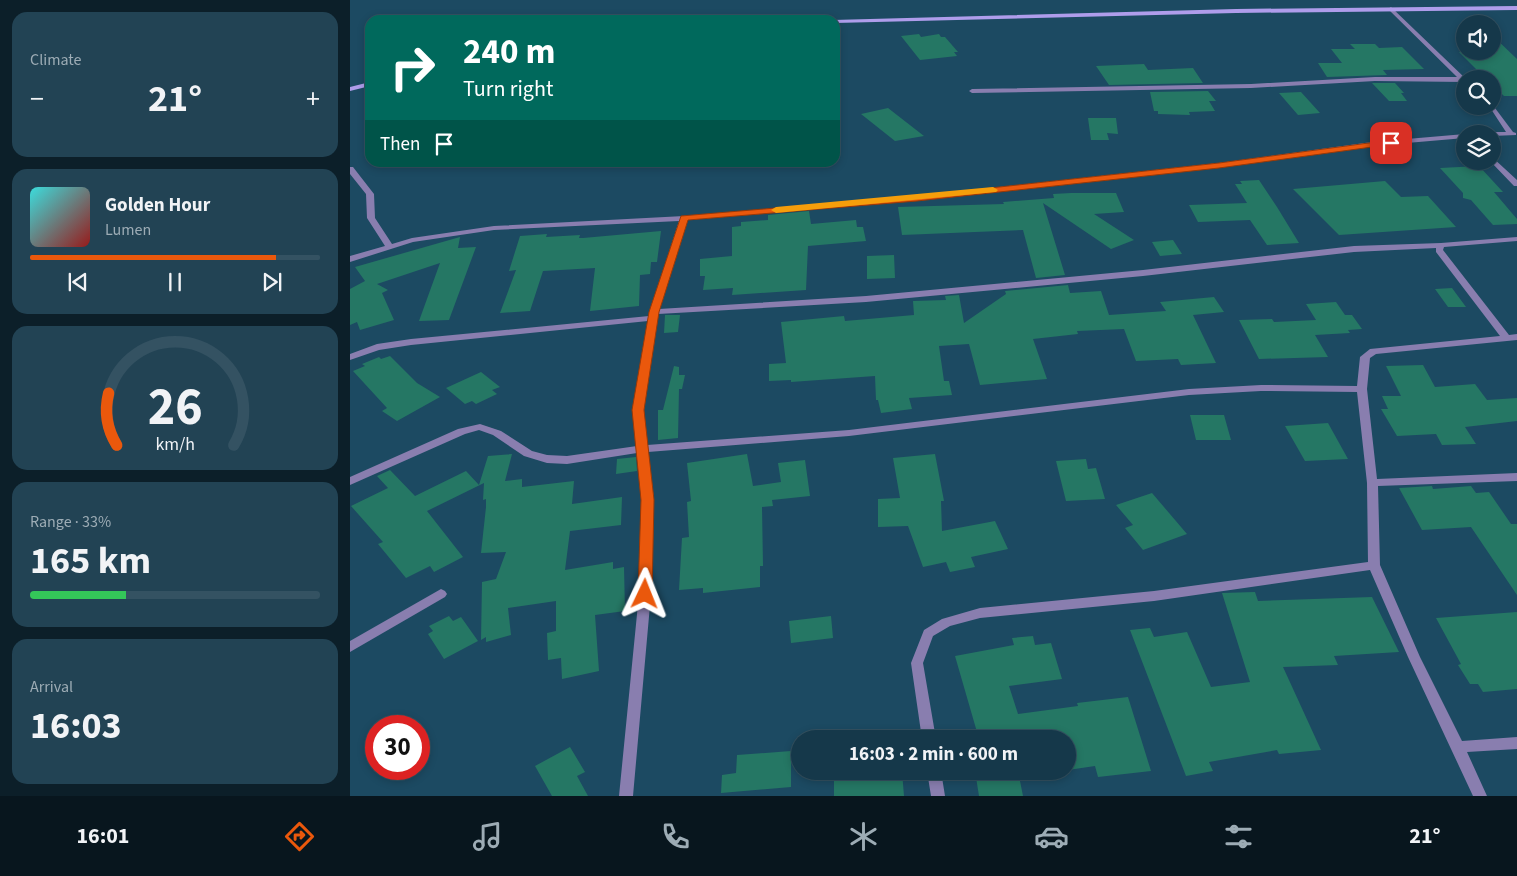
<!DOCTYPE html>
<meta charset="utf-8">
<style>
:root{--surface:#15384a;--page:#224354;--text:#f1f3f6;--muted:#9dacb5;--line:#345262;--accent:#ea580c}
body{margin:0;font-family:"Source Sans 3",sans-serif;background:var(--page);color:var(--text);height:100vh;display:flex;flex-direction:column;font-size:19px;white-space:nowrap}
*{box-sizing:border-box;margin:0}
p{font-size:16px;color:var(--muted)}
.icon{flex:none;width:28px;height:28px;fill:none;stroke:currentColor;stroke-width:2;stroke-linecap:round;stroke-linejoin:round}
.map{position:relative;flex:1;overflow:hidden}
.details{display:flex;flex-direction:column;gap:12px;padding:12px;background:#0c1f29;width:350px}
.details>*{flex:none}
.guide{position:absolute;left:15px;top:15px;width:475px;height:152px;border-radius:15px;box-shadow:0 2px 8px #0003,0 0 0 1px var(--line);background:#00695c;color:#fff;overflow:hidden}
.tools{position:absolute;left:1106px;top:15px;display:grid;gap:10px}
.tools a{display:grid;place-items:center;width:45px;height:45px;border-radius:50%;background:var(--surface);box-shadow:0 2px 8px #0003,0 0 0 1px var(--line);font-size:25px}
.speed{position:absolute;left:15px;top:715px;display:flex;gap:10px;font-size:25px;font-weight:700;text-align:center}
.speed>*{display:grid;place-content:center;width:65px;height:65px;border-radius:50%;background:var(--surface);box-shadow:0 2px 8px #0003,0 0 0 1px var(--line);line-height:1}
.speed .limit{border:8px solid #d22;background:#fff;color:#111}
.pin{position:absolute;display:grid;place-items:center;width:42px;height:42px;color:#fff;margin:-21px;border-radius:10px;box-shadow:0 2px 8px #0006}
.me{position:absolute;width:55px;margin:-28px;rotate:2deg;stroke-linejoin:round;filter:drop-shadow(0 0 4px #0008)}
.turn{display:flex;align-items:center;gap:18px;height:105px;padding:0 15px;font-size:22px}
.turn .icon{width:65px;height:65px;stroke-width:2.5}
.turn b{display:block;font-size:35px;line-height:42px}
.then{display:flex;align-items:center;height:48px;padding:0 15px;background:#0003;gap:10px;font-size:19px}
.big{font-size:38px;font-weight:700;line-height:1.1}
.details .tile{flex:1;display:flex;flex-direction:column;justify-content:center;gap:8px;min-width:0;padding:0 18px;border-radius:15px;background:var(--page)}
.details .dial{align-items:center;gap:0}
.dial svg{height:130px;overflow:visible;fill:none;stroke:var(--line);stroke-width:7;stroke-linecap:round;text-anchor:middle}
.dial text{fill:var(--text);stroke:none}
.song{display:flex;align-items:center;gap:15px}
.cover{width:60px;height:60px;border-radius:8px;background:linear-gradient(135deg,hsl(180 70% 55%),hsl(0 70% 35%))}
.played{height:5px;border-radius:2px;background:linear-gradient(90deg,var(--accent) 85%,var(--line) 85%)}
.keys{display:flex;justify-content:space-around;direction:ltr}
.heat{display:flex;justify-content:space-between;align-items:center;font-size:28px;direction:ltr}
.charge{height:8px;border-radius:4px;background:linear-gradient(90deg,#34c759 33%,var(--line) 0)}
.trip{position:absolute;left:441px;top:730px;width:285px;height:50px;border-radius:25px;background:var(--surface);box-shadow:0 2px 8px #0003,0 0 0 1px var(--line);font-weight:700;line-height:50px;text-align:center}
.dock{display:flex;height:80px;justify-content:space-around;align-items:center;background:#08161e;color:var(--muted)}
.dock .icon{width:35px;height:35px}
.dock .selected{color:var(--accent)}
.dock b{font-size:22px;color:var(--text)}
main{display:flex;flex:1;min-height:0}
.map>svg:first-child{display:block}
.building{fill:#257764}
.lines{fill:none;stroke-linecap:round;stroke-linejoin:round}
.minor{fill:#897eaf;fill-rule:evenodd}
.secondary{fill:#af9deb;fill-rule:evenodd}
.route{fill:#ea580c;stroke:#983908}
.slow{fill:#f59e0b}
</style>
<main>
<section class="details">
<div class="tile"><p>Climate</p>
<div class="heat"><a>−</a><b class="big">21°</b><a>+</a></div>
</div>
<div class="tile">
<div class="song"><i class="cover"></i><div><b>Golden Hour</b><p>Lumen</p></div></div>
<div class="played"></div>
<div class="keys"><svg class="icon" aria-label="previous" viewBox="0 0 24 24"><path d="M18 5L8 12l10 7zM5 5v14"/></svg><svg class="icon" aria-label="pause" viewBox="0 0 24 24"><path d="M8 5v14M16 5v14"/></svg><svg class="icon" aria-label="next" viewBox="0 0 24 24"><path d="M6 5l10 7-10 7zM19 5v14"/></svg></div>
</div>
<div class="tile dial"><svg viewBox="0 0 100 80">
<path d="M14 69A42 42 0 1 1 86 69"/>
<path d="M14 69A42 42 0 0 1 9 37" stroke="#ea580c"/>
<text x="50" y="56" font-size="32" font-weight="700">26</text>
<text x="50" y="72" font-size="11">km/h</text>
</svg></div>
<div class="tile"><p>Range · 33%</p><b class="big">165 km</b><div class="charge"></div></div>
<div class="tile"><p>Arrival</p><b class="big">16:03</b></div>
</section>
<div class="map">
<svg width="1167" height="796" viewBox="0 0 1167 796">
<rect width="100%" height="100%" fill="#1c4a62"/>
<!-- building -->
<path class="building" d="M569,34L571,37L589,34L591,37H595L608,52H604L607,56L570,60L551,36Z
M1142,35L1167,59V96H1154L1142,85V79H1136L1109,52L1142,53Z
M1000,44H1025L1029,48L1052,47L1074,69L1033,70L1037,75L977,77L968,63H992L981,49H1005Z
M794,64L798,70L843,68L853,83L759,85L746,66Z
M1022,83H1045L1054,93H1051L1057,101H1039Z
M858,91L866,101H859L865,111L839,112L840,115L808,114V111H804L800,92Z
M951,92L970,113L948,115L929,93Z
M538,108L574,136L545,141L511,114Z
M738,118H766L768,134L757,133L759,140H741Z
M1129,166L1153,192H1144L1167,219V224L1143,225L1121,200L1113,198V193L1090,168Z
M909,180L927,207L949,243L917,245L900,220L848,222L839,205L897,203L885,184H892L890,181Z
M1035,181L1051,197L1078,196L1106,227L989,235L943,189Z
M721,193H766L774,212L744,214L784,240L761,249L693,203L715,275L686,278L673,230L552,235L548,207L654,204L653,202L704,198L703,194Z
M459,211L461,224L506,220L507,227H513L516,241L458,246L456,290L382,295L383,288L353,290L355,276H350V259L382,256V227L391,226V222L418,220V215Z
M311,231L307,262H301L300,274L290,275L289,306L240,311L245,268L193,271L180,311L150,313L166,270L159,271L170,236L197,234L196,237L230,235L229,238H233Z
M110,237L108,248L126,247L99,320L69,321L90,263L27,284L38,290L32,293L44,320L10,330L7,322L0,325V289L15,281L5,267Z
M823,240L832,254L810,256L802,242Z
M544,255L545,278L517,279V256Z
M718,285L720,293L751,291L759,315L816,311L810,302L864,297L874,312L843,315L866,363L831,365L828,359L786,361L774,329L727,331L728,334L683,339L697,379L630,385L619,344L589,346L594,381H599L602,395L559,398L562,409L531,413L528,400H526L525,376L441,382V380L419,381V364L436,363L431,322L494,316L495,321L564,315L563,301L596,300L595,296L609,295L614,323L656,294L655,291Z
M1102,288L1116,307H1098L1085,289Z
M986,302L995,315H1002L1012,329L998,330L1000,333L965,335L978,357L909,359L889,320L922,319L924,322L966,320L956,304Z
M315,315H330L328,332L314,333Z
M40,356L67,383L90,397L47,421L32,411L37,408L3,371L15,366L12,364L29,357L31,359Z
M1073,365L1085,387L1125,384L1137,400L1167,398V421L1115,427L1126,444L1092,445L1086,434L1047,436L1031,409H1038L1032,396H1051L1036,366Z
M324,366L329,367V375H335L332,389H329L328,438L308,440V410H313Z
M131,372L150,387L142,390L147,394L126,404L122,401L115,404L96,388Z
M840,415H874L881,440H846Z
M978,423L998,459L955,461L935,426Z
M162,454L155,481L172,479V487L224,481L222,504L272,497L271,525L220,531L215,570L263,562V569L274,567L275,611L245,615L249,671L212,679L211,658L198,660L197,633L206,631V601L158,608L161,635L136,642V637L131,640L132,582L146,579L156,552L131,553L136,507V499L133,500L134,483L77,511L113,557L84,572L80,566L56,578L28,544L33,542L1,506L38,488L27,476L40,470L65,496L116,471L129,485L138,456Z
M397,454L403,486L431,482L428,463L455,460L460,496L422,500L423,506L412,507L413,566H410V587L353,593V588L329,590L332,538L339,537L337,502L341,501L337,463Z
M585,454L594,501H591L592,531L645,521L658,549L621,557L625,567L600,572L596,562L573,567L558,526L528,527V499L550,498L543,458Z
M286,457L287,471L266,474L267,459Z
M736,459L738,469L746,468L755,499L716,501L706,461Z
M1082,486L1083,489L1121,486L1126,493L1139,492L1161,524H1167V595L1121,527L1072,530L1049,488Z
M802,493L837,534L793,550L775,528L783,525L766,505Z
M905,592L908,601L1022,597L1049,652L984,656L988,665L933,667L971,750L929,754L927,750L859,762L863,771L836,776L780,630L800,628L804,637L837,632L861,687L900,682L872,593Z
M1167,612V689L1133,692L1128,684H1120L1108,665L1111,664L1086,618Z
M99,616L103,621L111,617L128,641L94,659L78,634L83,631L79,626Z
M481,616L483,638L441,643L439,621Z
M683,636L685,645L701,643L712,679L659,686L668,714L728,706L727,703L778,697L801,771L748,777L745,766L718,770V739H629L605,656L664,645L662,638Z
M220,747L235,772L227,776L238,796H202L185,766Z
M441,751V787L371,793L372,775L386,773L387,755Z
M484,771H552L554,796H484Z
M625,771H668L673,796H629Z"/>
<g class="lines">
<!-- minor -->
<path class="minor" d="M1041,7L1116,79L1115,82L1025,81L901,88L622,93L619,91L622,89L901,84L1025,77H1107L1039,10L1038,9Z
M1142,104L1163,132L1166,133V135L1142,136V134H1139L1142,132H1156L1139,106H1142Z
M1115,134V138L1022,146L869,167L567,200L337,220L309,309L516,296L793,270L1004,246L1091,243L1167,237V241L1094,247L1093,250L1159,335L1167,334V340L1026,354L1020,358L1017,389L1027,479L1167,473V481L1028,486L1030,565L1070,657L1112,741L1167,737V749L1117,752L1137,796H1123L1058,657L1020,570L804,601L630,618L600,626L583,636L573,663L586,739H572L561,663L574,630L592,619L630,608L804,591L1018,562L1017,483L1007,392L911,391L839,395L499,436L298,452L304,500L301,594L283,796H269L289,594L292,500L287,453L217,464L197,463L174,456L143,435L129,430L115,434L0,485V477L108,429L130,424L151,431L182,451L197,455L217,456L287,446L283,410L298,321L61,345L29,350L0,360V354L27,344L61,339L299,316L329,221L144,230L63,242L0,262V256L35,246L17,218L16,194L0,174V167H3L24,194L25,218L42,244L62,238L144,226L334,216L567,196L869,163L1022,142ZM1086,248V252L1150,336L1020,349L1010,357L1007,386L911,385L839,389L499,430L297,445L293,410L308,314L516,302L793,276L1004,252Z
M1142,157L1167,180V186H1164L1140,161H1142Z
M91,589L95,591L97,594L95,597L0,652V641Z
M577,771H591L595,796H581Z"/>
<!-- secondary -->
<path class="secondary" d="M1167,6V10L886,13L485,23V20H483L886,9Z
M20,82V86L0,91V87Z"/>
</g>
<!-- route -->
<path class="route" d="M1041,140L1045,143L1044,144L869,168L567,201L338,220L309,312L294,410L304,500L302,594L295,599L290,597L288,594L291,500L282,410L299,312L331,216L567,196L869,163Z"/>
<!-- slow -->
<path class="slow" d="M643,187L648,190L646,192L426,213L421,210L426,207Z"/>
</svg>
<div class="tools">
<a><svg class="icon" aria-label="sound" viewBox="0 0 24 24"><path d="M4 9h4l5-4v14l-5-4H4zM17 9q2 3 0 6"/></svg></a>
<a><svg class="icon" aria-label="search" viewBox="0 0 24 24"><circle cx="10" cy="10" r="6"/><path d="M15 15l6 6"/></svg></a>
<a><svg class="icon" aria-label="layers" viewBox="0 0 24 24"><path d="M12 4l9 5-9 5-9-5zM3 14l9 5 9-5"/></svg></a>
</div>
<div class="speed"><div class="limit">30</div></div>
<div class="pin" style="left:1041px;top:143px;background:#d93025"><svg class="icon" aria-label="arrive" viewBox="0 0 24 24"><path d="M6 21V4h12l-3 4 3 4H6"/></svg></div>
<svg class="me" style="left:295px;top:594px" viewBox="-20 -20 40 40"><path d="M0-17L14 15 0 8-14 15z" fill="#ea580c" stroke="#fff" stroke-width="4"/></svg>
<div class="trip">16:03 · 2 min · 600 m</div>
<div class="guide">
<div class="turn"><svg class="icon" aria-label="right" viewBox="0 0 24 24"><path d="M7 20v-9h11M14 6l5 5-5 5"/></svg><div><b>240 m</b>Turn right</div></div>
<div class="then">Then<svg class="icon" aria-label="arrive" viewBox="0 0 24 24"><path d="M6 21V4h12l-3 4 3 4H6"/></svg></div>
</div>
</div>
</main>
<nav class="dock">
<b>16:01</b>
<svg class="icon selected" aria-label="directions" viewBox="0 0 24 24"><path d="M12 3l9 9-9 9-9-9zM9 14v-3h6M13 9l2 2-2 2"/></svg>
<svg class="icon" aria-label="music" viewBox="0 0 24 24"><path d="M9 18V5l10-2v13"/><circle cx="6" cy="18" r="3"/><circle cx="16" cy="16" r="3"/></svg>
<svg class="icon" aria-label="phone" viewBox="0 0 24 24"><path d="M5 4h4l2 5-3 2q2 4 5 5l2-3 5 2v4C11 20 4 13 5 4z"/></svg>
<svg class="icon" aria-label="climate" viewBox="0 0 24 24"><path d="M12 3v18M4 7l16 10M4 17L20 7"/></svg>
<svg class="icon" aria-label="car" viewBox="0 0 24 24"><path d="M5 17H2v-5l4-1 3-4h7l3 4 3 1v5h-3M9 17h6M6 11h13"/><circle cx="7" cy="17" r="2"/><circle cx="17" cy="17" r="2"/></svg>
<svg class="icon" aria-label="filters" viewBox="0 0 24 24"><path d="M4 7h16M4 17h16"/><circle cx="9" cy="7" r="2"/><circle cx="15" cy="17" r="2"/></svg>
<b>21°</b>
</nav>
